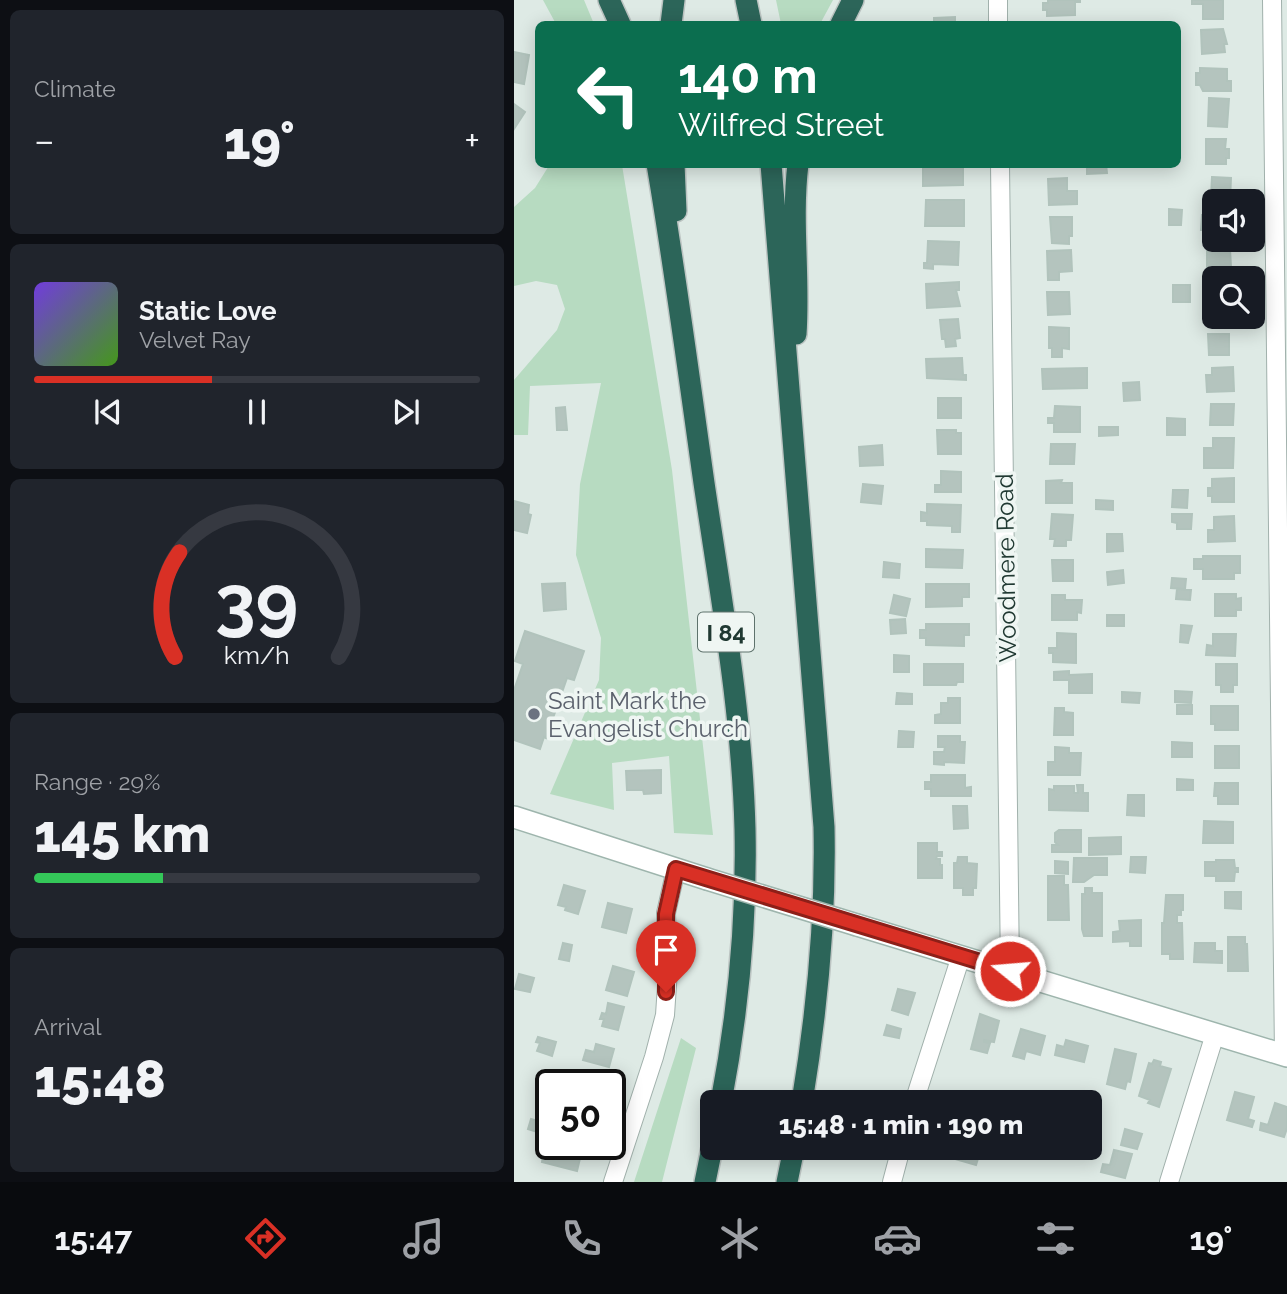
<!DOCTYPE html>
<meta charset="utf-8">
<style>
:root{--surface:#171b24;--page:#20242c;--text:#f1f3f6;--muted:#9ea1a6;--line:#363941;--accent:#d93025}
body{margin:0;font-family:Raleway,sans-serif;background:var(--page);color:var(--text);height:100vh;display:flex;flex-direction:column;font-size:26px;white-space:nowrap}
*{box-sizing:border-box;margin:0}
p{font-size:23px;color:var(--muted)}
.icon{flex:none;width:38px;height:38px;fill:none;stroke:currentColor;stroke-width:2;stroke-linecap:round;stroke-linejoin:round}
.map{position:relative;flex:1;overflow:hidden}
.drawer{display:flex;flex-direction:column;gap:10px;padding:10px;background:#0d0f14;width:514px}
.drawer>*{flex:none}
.banner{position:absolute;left:21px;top:21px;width:646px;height:147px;border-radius:10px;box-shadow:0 4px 18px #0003;background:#0b6e4f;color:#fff;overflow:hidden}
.tools{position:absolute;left:688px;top:189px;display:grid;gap:14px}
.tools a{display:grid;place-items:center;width:63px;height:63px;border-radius:10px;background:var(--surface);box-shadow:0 4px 18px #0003;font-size:35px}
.speed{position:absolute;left:21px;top:1069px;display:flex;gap:14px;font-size:35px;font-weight:700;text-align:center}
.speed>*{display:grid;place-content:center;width:91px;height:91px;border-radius:50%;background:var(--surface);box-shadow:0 4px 18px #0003;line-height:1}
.speed .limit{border:4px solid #111;border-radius:10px;background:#fff;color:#111}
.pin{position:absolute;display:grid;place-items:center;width:60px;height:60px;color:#fff;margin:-72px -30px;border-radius:50% 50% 50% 0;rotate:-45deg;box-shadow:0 0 7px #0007}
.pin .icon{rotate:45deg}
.me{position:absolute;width:77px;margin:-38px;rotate:287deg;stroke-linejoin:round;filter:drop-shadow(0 0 5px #0008)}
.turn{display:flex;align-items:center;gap:24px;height:147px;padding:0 28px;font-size:32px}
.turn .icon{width:91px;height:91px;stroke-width:2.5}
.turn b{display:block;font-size:49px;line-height:60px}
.big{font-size:52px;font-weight:800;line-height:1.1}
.drawer .card{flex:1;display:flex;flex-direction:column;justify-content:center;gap:10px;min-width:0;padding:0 24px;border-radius:10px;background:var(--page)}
.drawer .dial{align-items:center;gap:0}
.dial svg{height:182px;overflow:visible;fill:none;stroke:var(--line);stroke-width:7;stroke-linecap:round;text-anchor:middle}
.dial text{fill:var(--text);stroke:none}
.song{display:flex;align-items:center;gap:21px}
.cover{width:84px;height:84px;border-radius:10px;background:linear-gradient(135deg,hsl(260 70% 55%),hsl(100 70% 35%))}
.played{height:7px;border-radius:4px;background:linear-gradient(90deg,var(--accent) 40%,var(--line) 40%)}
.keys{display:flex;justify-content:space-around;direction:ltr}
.heat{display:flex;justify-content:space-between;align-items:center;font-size:38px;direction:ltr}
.charge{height:10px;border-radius:5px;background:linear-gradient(90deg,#34c759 29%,var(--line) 0)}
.trip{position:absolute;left:186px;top:1090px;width:402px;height:70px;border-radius:10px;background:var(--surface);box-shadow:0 4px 18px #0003;font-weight:800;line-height:70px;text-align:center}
.tab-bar{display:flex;height:112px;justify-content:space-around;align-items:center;background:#090b0e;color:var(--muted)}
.tab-bar .icon{width:49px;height:49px}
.tab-bar .selected{color:var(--accent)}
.tab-bar b{font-size:32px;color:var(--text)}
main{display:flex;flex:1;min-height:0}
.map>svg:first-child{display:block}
.green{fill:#b7dbc1}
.building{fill:#b4c4be;stroke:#b1c3bc;stroke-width:2}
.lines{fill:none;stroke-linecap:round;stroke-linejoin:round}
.street-casing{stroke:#a1b1ac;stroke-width:20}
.secondary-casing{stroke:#9eb5ad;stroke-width:24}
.highway-casing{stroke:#bcc4c2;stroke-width:24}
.street{stroke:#fff;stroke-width:18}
.secondary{stroke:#fff;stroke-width:21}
.highway{stroke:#2c6559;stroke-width:21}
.secondary-bridge-casing{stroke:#9eb5ad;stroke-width:24;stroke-linecap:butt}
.secondary-bridge{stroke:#fff;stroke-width:21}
.route-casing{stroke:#8d1f18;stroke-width:18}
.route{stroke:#d93025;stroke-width:12}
.worship-dot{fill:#6b7280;stroke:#eff6f3;stroke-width:2.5}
.labels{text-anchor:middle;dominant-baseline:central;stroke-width:7;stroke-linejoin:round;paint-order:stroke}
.shield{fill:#eff6f3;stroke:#5e726c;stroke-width:2}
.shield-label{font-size:23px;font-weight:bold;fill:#203932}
.street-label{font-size:24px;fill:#203932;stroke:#eff6f3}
.worship-label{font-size:24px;fill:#5b616d;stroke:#eff6f3;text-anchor:start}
</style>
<main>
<section class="drawer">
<div class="card"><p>Climate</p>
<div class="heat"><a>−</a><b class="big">19°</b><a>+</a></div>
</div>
<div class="card">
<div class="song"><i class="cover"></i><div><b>Static Love</b><p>Velvet Ray</p></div></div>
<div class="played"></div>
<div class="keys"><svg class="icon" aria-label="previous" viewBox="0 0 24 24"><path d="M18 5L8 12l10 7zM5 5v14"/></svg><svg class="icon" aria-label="pause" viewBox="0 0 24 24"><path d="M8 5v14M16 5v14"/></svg><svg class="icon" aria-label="next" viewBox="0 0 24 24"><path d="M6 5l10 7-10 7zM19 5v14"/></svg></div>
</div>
<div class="card dial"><svg viewBox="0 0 100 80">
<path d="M14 69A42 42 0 1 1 86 69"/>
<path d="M14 69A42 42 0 0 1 16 23" stroke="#d93025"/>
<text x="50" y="56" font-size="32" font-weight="700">39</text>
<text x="50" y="72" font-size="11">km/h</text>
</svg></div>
<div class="card"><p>Range · 29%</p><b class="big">145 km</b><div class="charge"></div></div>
<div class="card"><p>Arrival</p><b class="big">15:48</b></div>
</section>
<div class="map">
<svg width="773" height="1182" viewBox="0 0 773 1182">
<rect width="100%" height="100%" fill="#deeae5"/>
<!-- green -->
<path class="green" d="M29,0H70L80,24H42Z
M262,0H319L306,24H267Z
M36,164L108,165L158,470L199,835L160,833L155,756L98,763L100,810L36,794L85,680L87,638L62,555L66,484L87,383L16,386L14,435H0V380L43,330L51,309L43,285L22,281L0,286V207L21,188Z
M167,1038L182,1048L148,1182H120Z"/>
<!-- building -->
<path class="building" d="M534,0H566V2H561V15L533,16V10H529V3H534Z
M678,0H709V19H689V4H678Z
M441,17V24H420V18Z
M709,29L713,44H710L711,52L688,54L687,30Z
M0,52L15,55L10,84L0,82Z
M686,68L713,69V81H717V91H689L686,85H682V73H686Z
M695,98L715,99L713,127L694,126Z
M0,104L11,112L0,129Z
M692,139H712L711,149H715V158H712V164H692Z
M573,164H592L593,173L573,174Z
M409,165H449V185L409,186Z
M698,177L717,178L716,199L713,201H700L701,199L697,198Z
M553,178V191H563V204L535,205L534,179Z
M412,200H450V226H411Z
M655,209L668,210L667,225H655Z
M688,215H700V235H697L696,230H687Z
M536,217H558V236H555V244L538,243Z
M414,241L445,242L444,265L419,264V269L410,268V263H413Z
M716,249L717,267H712V277H697V268H693V250Z
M557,250L558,271L545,272V280H534L533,251Z
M445,282V290H442L446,306L413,308L412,284Z
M659,285H676V302H659Z
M694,291H700V317H715V319L694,318Z
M533,292H555L556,314L534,315Z
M444,319L446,338L441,339L442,346L432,347L431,339H428L426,320Z
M535,327L555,328V349L548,348V357H538V348H535Z
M694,334H715V355H695Z
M448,358L449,375H452V380L413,378L412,359Z
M719,367L720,391L693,392L692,375H698V368Z
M573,368V388L529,389L528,369Z
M625,382L626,400L610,401L609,383Z
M424,398H447V418H424Z
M697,404H720L719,425H696Z
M541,406L566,407V432H540V423H534V418H540Z
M51,407L53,430H43L42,408Z
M653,418L671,419V435H653Z
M585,427H604V435L585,436Z
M423,430H442V433H447V454H424Z
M699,438H720L719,468H690V448H699Z
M537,444H561L560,464H536Z
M368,445L369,465L346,466L345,447Z
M427,471L447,472V492H421V485H427Z
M720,478V502H698V496H694V488H698V479Z
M548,480L547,483H558V503H532V481Z
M349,484L369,486L367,504L347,502Z
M659,490H674L673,508L658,507Z
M582,500L599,501V510L582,509Z
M0,501L15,505L14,514L17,515L13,533L0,530Z
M413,504L447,505L446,532H438V526L413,525V521H407V512L413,513Z
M538,514L559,515L557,540H552V546H540L541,539H536Z
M658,514H678L677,529H663V523L658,522Z
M720,516L721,541L694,542V530H700V517Z
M593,534H608L609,551L593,552Z
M412,549L449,550L448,568L412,567Z
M689,556H726V573H720V579H689V569H680V559H689Z
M538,560H559V581H539Z
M370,562L386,564L385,578L369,577Z
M609,570L610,583L594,585L593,572Z
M658,578L672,579L671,589L657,588Z
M51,583L52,609L30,611L28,584Z
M412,584H455V597H448V606L412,607Z
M663,589L677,590L676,600L662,599Z
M701,594H722V599L727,598V610H722V616H701Z
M380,595L396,599L392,616L376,613Z
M538,595H551V600H568L567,613L563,612V620H538Z
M593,615H610V626H593Z
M391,619L392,633L377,634L376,620Z
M412,624H455V635H450V646L412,645V638H406V630H412Z
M667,625L678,626L674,643L666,642Z
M11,631L70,651L60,680L53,678L32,738L30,737L26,749L0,740V690L9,664L1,661Z
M543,633L562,634V663L539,662V653H535V648H543Z
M699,634H722L721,656L692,655L693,645L699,646Z
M380,655L395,656V672H380Z
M410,664H449V682H443L442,685H410Z
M702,664H723V685H719V692H707V685H702Z
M555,671V675L578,674V693H555V680H540V672Z
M661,691L678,692L677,703L661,702Z
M608,692L626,693L625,703L608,702Z
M383,693L398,694V704H382Z
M434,698H446V723H421V715L427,714V703H434Z
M663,705H678V714H663Z
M697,706H724V730H701V724H697Z
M541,708H550V712L559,713V735H540Z
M385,731L400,732L399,747H384Z
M424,736H446V742H451L450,763L430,762V765L420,764V752H430L431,747H424Z
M658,742L678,743V757H658Z
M701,746H725V768H701Z
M541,747L555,748V753H567L566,775H534V762H541Z
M147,770V793L130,794L129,790H113L112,771Z
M417,775H451V788L457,787V796H417V789H411V782H417Z
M663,779L679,780V790H663Z
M701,783H724V804H704V796H700Z
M563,785H569V793H574V811L535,810V789L540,790V786H560V793H564Z
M614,795H630V816L613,815Z
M439,806H453L454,828L440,829Z
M690,821L719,822V843H689Z
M545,830H567V852H538V845H544L541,842V833Z
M607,837V854L575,855V838Z
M404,843H423V852H428V856H423L422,859H426V865H428V878H404Z
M444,857H453V863L463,864L462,888H459V895H449V888H440V863H443Z
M617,857H632L631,873L616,872Z
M560,858H593V875H580L570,882H559Z
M702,860H720L721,868H724V872H721L720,881H702V876H691V862H702Z
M541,861L554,862V874L541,873Z
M534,876H550V885H554L555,920H534Z
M50,885L71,891L64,914L51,910L52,907L44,905Z
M571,888H578V893H588V936H570L568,929V894H571Z
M711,892H727V909L711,908Z
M652,895H669V910H667V915H663V923H668L669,959H656V954H648V923H650Z
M94,903L118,909L112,933L88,927Z
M627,920V946H616V941L599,942V932L606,931L605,921Z
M714,937H731V944H733L734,971H714Z
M49,943L58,945L55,961L45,959Z
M681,943H701V951H708V963L680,962Z
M99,966L120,972L113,996L92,990Z
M5,974L20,978L16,992L1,989Z
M384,989L401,993L394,1015L378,1010Z
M94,1003L110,1007L104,1030L88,1026L90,1019H86L88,1013L92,1014Z
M466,1014L485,1021L480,1042L470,1040V1042L476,1043L473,1053L457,1049Z
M373,1025L387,1029L385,1038L370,1035Z
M507,1029L531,1036L526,1055L512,1051L510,1059L499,1056Z
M24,1037L42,1042L38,1056L23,1051L26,1043L22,1042Z
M552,1040L574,1046L570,1062L541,1055L543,1045L550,1047Z
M82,1044L100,1049L95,1067L69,1060L72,1050L80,1052Z
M601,1049L622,1054L616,1082L613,1081L611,1089L593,1084Z
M640,1060L647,1062L646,1066L657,1069L645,1107L634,1103L636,1100L625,1096L635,1063L638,1064Z
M70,1075L89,1080L88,1085H68Z
M721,1092L740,1097L734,1119L740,1121L738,1127L713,1120Z
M761,1103L773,1107V1128L770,1137L746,1130L747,1123L754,1125Z
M17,1119L33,1124L30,1134L14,1129Z
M611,1129L628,1134L623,1149L607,1145Z
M33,1142L37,1144L62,1146L61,1149L68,1150L63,1171L28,1162L29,1156L25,1155L27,1146L32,1147Z
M441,1148H460V1151L466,1152L462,1165L438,1158Z
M600,1150L618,1154L611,1178L587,1172L589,1164L596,1165Z"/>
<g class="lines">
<!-- street casing -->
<g class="street-casing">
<path id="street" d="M484,0V24
M758,0L770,1056
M486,164L496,971
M400,1102L447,956
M99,1182L140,1057L151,1015L154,970L152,913L162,869
M378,1182L387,1148
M655,1182L701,1034"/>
</g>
<!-- secondary casing -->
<g class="secondary-casing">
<path id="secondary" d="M0,817L193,879
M343,925L773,1056"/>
</g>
<!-- highway casing -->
<g class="highway-casing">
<path id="highway" d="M95,0L106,24
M232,0L237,24
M157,24L160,0
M327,24L339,0
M143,164C161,270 175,377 190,483C207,598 228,713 231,829C233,921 224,1013 207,1102
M160,164L162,211
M257,164L310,827C312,919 303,1011 288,1102
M282,334C286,277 277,221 284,164
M191,1182L198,1148
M273,1182L280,1148"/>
</g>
<!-- street -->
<use href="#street" class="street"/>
<!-- secondary -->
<use href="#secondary" class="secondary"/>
<!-- highway -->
<use href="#highway" class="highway"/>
<!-- secondary-bridge casing -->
<g class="secondary-bridge-casing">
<path id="secondary-bridge" d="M193,879L343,925"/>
</g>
<!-- secondary-bridge -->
<use href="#secondary-bridge" class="secondary-bridge"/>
</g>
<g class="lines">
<!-- route casing -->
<g class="route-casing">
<path id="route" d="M152,992V914L162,869L496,971"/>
</g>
<!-- route -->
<use href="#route" class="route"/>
</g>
<!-- markers -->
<circle class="worship-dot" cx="20" cy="714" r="7"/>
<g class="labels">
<!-- shield labels -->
<rect class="shield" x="184" y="612.5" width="56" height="39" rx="5"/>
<g class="shield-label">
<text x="212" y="632">I 84</text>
</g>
<!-- street labels -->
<g class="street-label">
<text transform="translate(492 568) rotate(-91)">Woodmere Road</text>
</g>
<!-- worship labels -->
<g class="worship-label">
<text x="34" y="700">Saint Mark the<tspan x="34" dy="28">Evangelist Church</tspan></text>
</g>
</g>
</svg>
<div class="tools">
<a><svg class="icon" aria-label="sound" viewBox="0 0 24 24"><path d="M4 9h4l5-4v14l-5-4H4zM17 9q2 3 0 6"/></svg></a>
<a><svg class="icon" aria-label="search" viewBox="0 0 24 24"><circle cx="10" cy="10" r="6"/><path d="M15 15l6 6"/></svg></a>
</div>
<div class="speed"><div class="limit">50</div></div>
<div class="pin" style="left:152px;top:992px;background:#d93025"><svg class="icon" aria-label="arrive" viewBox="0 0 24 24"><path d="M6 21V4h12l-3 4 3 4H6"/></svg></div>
<svg class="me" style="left:496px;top:971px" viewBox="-20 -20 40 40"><circle r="17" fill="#d93025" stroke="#fff" stroke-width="3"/><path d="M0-11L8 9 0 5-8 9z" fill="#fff"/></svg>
<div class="trip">15:48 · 1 min · 190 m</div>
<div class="banner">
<div class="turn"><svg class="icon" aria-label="left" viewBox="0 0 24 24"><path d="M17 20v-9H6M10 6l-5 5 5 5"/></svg><div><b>140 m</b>Wilfred Street</div></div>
</div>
</div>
</main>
<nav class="tab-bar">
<b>15:47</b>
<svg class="icon selected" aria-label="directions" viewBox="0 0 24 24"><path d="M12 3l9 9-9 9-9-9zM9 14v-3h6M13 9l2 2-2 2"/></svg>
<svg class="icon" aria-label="music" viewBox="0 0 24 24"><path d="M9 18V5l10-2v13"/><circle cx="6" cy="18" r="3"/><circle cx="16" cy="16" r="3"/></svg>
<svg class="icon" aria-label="phone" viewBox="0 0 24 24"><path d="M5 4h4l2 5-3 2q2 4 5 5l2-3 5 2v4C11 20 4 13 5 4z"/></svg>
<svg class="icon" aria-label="climate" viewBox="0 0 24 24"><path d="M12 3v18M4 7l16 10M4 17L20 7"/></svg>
<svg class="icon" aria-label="car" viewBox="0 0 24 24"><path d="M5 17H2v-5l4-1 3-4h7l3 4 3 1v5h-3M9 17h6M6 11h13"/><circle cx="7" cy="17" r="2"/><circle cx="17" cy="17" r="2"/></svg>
<svg class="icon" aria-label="filters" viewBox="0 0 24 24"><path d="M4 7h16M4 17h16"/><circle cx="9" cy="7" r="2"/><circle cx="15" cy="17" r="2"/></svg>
<b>19°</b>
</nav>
